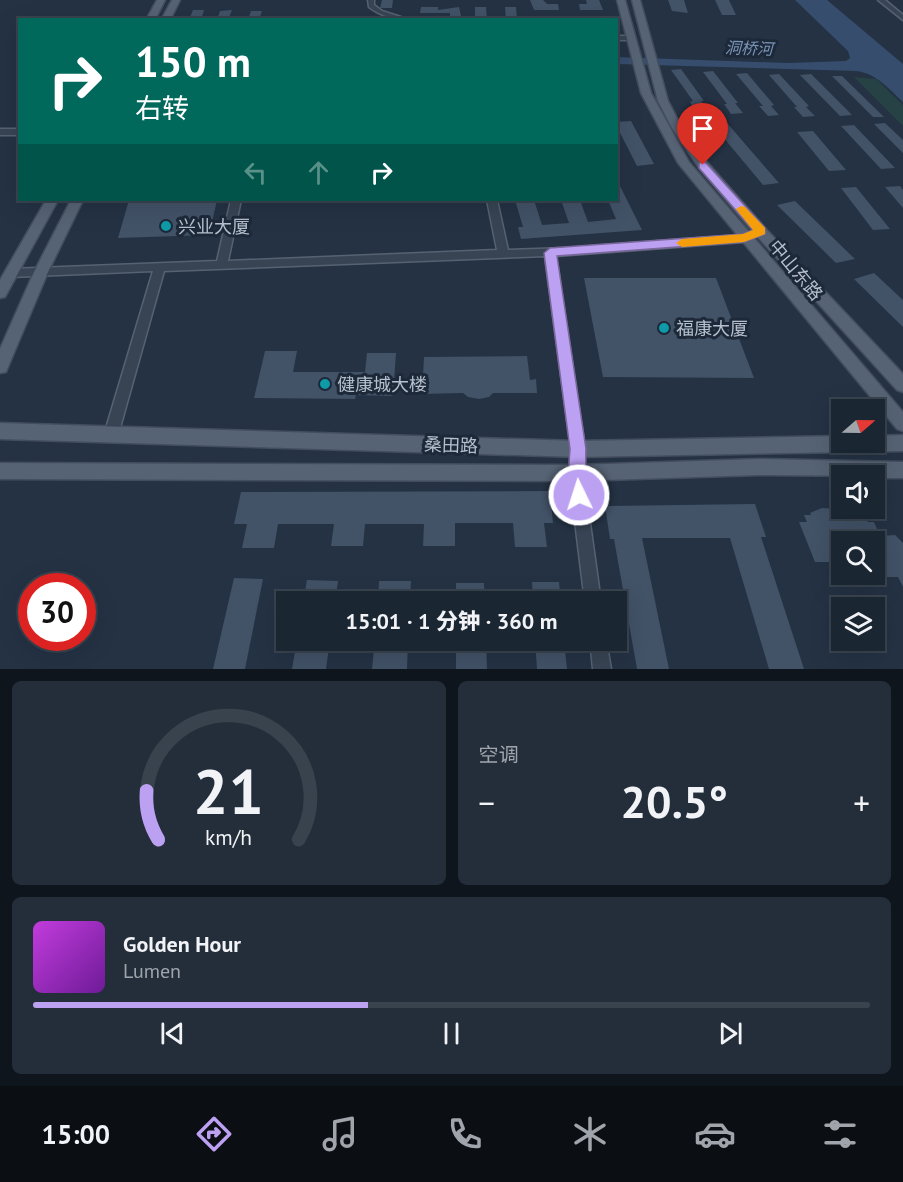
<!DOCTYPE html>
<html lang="zh">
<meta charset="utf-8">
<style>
:root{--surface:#1b2633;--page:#242e3b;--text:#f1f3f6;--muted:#a0a5ac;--line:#39434e;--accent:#bca0f2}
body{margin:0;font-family:"PT Sans","Noto Sans SC",sans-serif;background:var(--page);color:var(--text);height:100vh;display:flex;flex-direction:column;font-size:22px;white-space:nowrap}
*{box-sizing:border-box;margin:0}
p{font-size:20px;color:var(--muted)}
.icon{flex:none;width:33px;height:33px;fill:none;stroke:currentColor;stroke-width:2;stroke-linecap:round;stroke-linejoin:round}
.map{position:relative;height:669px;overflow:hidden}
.drawer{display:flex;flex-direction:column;gap:12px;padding:12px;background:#0f151c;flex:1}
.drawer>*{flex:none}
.hud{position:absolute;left:18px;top:18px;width:600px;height:183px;border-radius:0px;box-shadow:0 6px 24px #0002,0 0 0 2px var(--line);background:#00695c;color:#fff;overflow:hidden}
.needle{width:39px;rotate:70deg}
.fabs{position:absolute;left:831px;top:399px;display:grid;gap:12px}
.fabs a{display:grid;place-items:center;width:54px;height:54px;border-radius:0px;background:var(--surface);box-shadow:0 6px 24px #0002,0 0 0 2px var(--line);font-size:30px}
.speed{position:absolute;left:18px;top:573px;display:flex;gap:12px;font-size:30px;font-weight:700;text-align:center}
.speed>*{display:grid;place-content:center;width:78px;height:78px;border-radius:50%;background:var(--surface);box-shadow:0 6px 24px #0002,0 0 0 2px var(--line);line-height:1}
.speed .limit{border:9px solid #d22;background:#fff;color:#111}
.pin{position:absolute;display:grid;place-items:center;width:51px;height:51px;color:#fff;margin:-62px -26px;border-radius:50% 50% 50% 0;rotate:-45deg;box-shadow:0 0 6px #0007}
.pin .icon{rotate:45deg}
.me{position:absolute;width:66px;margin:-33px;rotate:356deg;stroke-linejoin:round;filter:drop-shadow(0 0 4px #0008)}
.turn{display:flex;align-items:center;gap:21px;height:126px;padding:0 18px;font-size:27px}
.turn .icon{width:78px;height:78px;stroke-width:2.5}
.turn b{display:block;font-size:42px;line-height:51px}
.lanes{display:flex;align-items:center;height:57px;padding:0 18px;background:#0003;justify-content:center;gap:30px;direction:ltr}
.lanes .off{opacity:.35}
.big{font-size:45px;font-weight:800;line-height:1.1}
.drawer .tile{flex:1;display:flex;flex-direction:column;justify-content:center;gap:9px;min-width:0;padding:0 21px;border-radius:9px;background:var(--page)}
.drawer .dial{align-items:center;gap:0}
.dial svg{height:156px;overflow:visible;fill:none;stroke:var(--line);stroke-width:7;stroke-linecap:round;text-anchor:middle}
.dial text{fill:var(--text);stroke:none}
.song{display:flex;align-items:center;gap:18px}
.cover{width:72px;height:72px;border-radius:9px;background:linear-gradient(135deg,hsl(290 70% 55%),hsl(280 70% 35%))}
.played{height:6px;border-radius:3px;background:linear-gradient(90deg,var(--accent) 40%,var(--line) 40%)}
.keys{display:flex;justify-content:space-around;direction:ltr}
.heat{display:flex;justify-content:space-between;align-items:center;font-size:33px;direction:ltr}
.drawer .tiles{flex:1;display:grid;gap:12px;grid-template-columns:1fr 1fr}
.tile:last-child{grid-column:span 2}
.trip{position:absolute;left:276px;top:591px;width:351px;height:60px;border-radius:0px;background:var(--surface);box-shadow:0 6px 24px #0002,0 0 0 2px var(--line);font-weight:800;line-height:60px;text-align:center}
.tabs{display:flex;height:96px;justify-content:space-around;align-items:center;background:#0b0f14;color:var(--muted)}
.tabs .icon{width:42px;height:42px}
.tabs .active{color:var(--accent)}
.tabs b{font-size:27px;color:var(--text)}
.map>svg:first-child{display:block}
.green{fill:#264245}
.water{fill:#364d6d}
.building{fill:#425267}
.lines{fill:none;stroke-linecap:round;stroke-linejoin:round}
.minor-casing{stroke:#566271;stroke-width:3}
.major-casing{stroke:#424d5d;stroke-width:3}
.minor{fill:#384454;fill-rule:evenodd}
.major{fill:#566374;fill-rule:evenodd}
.route{fill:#bca0f2;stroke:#7a689d;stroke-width:1.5}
.slow{fill:#f59e0b}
.culture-dot{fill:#0f9aa8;stroke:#1d2939;stroke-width:2}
.labels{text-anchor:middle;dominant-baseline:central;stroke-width:6;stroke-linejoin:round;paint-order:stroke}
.far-water-label{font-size:16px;font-style:italic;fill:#7a95b8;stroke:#1d2939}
.poi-label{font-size:18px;fill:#b5bfcd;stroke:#1d2939;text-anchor:start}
.street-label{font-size:18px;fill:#b5bfcd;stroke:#1d2939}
</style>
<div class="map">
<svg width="903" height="669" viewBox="0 0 903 669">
<rect width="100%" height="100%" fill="#243244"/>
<!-- green -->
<path class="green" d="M854,77L876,79L903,105V126Z"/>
<!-- water -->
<path class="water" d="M795,0H827L903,64V102C889,89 877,74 857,71L617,64L616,57L788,63L846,61L850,58L848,51Z"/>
<!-- building -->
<path class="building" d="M382,0H393L392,8H380Z
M530,0H543L547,4H558L559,10H534Z
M586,0H599L603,10H580L579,4H587Z
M668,0H684L688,13L672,11Z
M715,0H729L736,15H722Z
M421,7H438V10L459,7L462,20H450V13H420Z
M475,7H486L487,20H475Z
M505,7H516L517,20H506Z
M193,10H204L201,20H189Z
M232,10L228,20H217L220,11Z
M251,11H262L259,20H248Z
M681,69L704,101H701L708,111L696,112L690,102L693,101L671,70Z
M713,71L738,103H735L743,113L731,114L724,104H727L703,72Z
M747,73L774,105L771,106L779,115L768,116L759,106H763L736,74Z
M779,74L809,106L806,107L815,116L803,117L794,107H797L769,75Z
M811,74L852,115L840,116L800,75Z
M832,76H842L884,117H873Z
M631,121L654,164L637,166L616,125V122Z
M727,123L779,183L763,185L713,125Z
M885,123L903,140V153L874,124Z
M854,125L895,168L881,169L841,126Z
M813,131L846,170L829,171L797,132Z
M616,178L642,230L521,239L518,227H523L515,200H534L542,225L569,223L561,200H580L588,222L616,219L608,200H616Z
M900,186L903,190V208L885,187Z
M856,187L890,229L873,230L841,188Z
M129,200H217L209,235L118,238Z
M795,201L855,259L836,263L777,205Z
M874,273L903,300V327L854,279Z
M584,278H716L754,378L603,377Z
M265,351H297L293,372H365L367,353H396L393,396L356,395L355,399L254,398Z
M527,356L530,380L536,379L537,393H493L489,397L479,399L468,397L463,393L422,394L424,357Z
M550,491L553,523H544L547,547H515L513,523H455V546H423L424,524H365L363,546H331L334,524H278L274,548H242L247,524H234L241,492Z
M755,504L766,537H761L804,669H769L730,538H642L669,669H637L614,539H610L605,506Z
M822,508L841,509L856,513L857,515H864L868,522H874L880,536L895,535L903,543V587L898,577H846L845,574H874V542H842V567L839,562H815L799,522H807L804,515H811L810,513Z
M234,578L263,579L245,669H213Z
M307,580L338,581L335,602H303Z
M379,581H411L410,602H378Z
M532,582H559L561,602H533Z
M456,583H484L485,602H456Z
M297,640H330L326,669H292Z
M375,640H408L407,669H372Z
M456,640H486L487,669H456Z
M535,640H564L567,669H537Z"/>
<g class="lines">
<!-- minor casing -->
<g class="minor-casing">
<path id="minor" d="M368,0H374V5L382,11L410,20C395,20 381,16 369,7Z
M878,0H885L903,15V20Z
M616,36H630L634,38L630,40H616Z
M0,129H20V135H0Z
M231,200H241L228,261L497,250L487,200H497L508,250L566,248L742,235L756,229H764L765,231L764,233L744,242L556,256L585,449L583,473L601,602H585L569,473L571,449L545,256L164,271L118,435L116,439L111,441L106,439L104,435L153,271L11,277L5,273L11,269L217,261Z
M590,640H606L611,669H593Z"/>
</g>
<!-- major casing -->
<g class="major-casing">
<path id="major" d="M157,0H165L155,20H146Z
M172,0H180L170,20H161Z
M617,0H625L651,93L689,162L903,412V431L897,429L678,163L641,93Z
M632,0H640L668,101L682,128L707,162L765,228L903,374V392L897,390L755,234L699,168L672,128L658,101Z
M46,200H58L5,297L0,298V280Z
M71,200H83L48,272L8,367L6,372L0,373V349L34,272Z
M0,423L578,441L842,436V442H874V436L903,435V451L578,457L0,439Z
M759,459L903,462V478H874V476L759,475L576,481L0,479V463L576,465Z"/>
</g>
<!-- minor -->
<use href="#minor" class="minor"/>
<!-- major -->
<use href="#major" class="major"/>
</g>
<!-- route -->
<path class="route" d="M703,162L706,163L765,228V234L744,242L557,256L586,449C585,461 588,493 585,500L579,502L573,500C566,484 569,466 570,449L544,253L550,248L743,234L753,230L699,168V163Z"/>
<!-- slow -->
<path class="slow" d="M741,206L745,207L765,228V234L744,242L682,247L676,243L682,239L743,234L753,230L736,209Z"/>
<!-- markers -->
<g class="culture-dot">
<circle cx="166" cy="226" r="6"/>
<circle cx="664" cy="328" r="6"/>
<circle cx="325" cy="384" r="6"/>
</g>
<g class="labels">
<!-- far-water labels -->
<g class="far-water-label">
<text transform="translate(749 48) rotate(2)">洞桥河</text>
</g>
<!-- poi labels -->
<g class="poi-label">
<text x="178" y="226">兴业大厦</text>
<text x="676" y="328">福康大厦</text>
<text x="337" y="384">健康城大楼</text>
</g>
<!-- street labels -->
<g class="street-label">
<text transform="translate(796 270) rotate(50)">中山东路</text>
<text transform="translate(451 445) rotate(2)">桑田路</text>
</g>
</g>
</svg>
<div class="fabs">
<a><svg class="needle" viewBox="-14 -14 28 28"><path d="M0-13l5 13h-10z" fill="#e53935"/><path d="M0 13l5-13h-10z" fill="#a0a5ac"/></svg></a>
<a><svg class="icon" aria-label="sound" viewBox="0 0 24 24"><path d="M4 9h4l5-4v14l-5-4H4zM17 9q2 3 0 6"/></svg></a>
<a><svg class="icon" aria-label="search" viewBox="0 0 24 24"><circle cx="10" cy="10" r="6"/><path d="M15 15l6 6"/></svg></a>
<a><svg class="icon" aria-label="layers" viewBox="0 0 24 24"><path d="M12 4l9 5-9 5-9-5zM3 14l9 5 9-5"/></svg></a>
</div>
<div class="speed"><div class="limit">30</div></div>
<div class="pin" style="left:703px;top:165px;background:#d93025"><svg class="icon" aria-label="arrive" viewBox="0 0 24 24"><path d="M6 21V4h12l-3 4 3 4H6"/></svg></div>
<svg class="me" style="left:579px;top:495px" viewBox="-20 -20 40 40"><circle r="17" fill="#bca0f2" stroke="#fff" stroke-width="3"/><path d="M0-11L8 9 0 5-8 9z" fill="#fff"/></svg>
<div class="trip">15:01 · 1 分钟 · 360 m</div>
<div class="hud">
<div class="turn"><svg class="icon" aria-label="right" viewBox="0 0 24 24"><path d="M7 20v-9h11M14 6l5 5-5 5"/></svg><div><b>150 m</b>右转</div></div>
<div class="lanes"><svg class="icon off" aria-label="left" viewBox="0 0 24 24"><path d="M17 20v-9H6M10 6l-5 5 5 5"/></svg><svg class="icon off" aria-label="ahead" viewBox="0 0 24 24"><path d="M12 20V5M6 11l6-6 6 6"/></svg><svg class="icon" aria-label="right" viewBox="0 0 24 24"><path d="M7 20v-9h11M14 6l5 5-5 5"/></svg></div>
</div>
</div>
<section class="drawer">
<div class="tiles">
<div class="tile dial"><svg viewBox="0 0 100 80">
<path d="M14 69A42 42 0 1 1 86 69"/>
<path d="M14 69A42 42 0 0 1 8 44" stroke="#bca0f2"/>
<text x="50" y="56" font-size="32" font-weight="700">21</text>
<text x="50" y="72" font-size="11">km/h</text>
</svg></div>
<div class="tile"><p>空调</p>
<div class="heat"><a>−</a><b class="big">20.5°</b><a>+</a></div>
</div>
<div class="tile">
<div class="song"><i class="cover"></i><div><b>Golden Hour</b><p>Lumen</p></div></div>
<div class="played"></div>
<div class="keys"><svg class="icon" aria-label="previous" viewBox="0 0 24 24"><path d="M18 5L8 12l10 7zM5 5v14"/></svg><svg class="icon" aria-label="pause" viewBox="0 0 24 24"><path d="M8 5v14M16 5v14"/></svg><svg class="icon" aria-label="next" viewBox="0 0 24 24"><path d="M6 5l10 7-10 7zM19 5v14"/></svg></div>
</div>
</div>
</section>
<nav class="tabs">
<b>15:00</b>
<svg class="icon active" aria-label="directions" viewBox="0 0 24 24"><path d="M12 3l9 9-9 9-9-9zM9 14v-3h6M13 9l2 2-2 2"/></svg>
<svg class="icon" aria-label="music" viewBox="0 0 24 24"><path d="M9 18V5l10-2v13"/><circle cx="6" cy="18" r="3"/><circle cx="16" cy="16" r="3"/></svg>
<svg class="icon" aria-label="phone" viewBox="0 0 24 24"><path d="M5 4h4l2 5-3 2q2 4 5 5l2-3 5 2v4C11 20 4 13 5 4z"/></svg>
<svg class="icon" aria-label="climate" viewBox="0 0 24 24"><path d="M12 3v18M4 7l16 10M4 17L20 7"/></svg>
<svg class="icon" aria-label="car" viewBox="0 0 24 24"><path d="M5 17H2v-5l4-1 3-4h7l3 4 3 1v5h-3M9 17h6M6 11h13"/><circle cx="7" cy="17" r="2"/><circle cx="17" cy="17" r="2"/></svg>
<svg class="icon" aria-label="filters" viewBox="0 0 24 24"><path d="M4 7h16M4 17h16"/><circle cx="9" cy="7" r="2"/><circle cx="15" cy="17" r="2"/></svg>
</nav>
